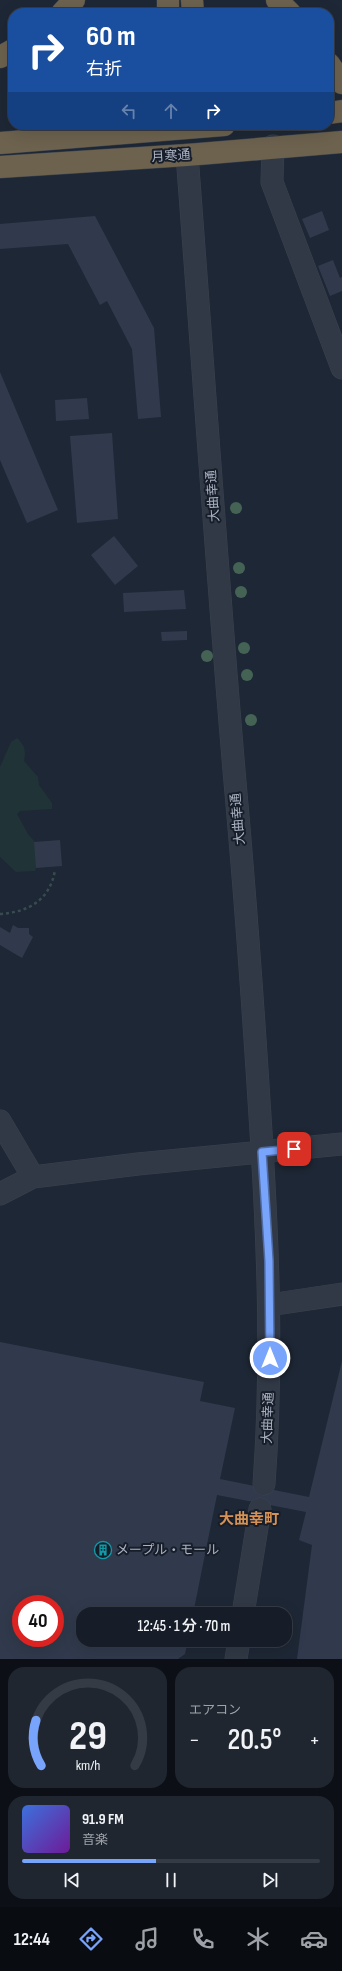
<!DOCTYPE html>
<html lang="ja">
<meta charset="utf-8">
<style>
:root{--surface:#161d28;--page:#1f2630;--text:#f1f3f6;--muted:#9ea2a8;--line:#353b45;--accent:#78a4fb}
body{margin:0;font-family:"Sofia Sans Condensed","Noto Sans JP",sans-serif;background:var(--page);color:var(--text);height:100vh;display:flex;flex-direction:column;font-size:15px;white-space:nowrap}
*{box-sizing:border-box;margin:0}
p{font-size:13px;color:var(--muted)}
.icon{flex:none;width:22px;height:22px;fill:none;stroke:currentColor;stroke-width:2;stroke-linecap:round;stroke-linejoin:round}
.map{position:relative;height:1659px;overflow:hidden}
.sheet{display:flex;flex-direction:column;gap:8px;padding:8px;background:#0c1016;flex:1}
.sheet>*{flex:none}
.hud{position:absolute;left:8px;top:8px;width:326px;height:122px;border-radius:16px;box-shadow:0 4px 16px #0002,0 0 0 1px var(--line);background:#1a4fa0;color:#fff;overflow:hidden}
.speed{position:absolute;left:12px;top:1595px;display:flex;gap:8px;font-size:20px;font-weight:700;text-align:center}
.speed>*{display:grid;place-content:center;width:52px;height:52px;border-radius:50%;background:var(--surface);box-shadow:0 4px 16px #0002,0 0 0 1px var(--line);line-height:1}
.speed .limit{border:6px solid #d22;background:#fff;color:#111}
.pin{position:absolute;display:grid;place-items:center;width:34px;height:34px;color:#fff;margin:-17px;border-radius:8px;box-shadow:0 2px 6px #0006}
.me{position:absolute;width:44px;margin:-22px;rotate:0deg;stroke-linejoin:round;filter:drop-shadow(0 0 3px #0008)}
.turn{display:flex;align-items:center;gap:14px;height:84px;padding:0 12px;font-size:18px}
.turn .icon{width:52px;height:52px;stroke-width:2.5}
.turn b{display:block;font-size:28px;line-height:34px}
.lanes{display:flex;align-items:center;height:38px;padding:0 12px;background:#0003;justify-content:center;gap:20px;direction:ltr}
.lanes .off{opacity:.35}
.big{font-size:30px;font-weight:600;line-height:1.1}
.sheet .tile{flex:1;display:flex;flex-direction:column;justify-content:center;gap:6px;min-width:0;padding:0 14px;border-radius:16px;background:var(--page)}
.sheet .dial{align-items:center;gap:0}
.dial svg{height:104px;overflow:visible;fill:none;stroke:var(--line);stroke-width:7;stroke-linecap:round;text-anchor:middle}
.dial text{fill:var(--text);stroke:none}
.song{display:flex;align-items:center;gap:12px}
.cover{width:48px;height:48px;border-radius:6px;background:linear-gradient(135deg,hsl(220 70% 55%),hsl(280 70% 35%))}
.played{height:4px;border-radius:2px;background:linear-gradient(90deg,var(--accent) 45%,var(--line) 45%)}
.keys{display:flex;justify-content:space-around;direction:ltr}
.heat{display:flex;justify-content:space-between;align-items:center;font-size:22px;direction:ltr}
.sheet .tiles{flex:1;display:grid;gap:8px;grid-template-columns:1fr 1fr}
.tile:last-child{grid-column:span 2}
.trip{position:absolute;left:76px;top:1607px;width:216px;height:40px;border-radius:16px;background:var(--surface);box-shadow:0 4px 16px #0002,0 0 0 1px var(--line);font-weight:600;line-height:40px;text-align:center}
.tabs{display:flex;height:64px;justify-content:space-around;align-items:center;background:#090c10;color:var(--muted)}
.tabs .icon{width:28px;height:28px}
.tabs .active{color:var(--accent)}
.tabs b{font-size:18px;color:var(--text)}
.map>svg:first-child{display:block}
.green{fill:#203336}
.building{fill:#303a4c;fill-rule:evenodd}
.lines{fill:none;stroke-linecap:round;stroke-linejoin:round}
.minor-casing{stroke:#3b424f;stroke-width:23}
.highway-casing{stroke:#3c4350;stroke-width:23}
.path{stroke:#384c4f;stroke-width:2.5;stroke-dasharray:3 3;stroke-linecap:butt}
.minor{stroke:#313946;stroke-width:22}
.highway{stroke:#6c624e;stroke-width:22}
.tree{fill:#446355}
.route-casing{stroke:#4e6ba3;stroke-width:10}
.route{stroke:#78a4fb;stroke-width:7}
.labels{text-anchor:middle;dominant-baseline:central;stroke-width:4;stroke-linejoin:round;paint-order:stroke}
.street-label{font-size:13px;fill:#abb3c3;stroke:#171e2a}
.poi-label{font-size:13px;fill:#abb3c3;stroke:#171e2a;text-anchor:start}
.quarter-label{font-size:15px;font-weight:bold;fill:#d59254;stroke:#171e2a}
</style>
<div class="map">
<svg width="342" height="1659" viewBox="0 0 342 1659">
<rect width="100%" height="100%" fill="#1e2735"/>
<!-- green -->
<path class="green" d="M17,738C25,745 26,750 24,761L38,777L39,785L52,803V809L20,811L17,814L28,834L43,851L35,871L16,872L0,857V767L11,742Z"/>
<!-- building -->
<path class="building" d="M322,211L329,230L310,238L302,219Z
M95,216L154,328L161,417L138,419L132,349L107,301L100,305L68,244L0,249V224Z
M333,260L340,278L342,277V291L330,296L318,266Z
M0,372L58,510L27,523L0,460Z
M87,398L89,419L56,421L55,400Z
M112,433L118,519L77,523L70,436Z
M114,536L138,566L115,585L91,555Z
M184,590L186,609L124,612L123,593Z
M187,631V640L162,641L161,632Z
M60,840L62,866L36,868L34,842Z
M13,925L18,928H29V934L33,937L22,958L0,945V927L10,933Z
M0,1342L204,1382L200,1401L235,1408L220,1479L309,1497L342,1361V1659H297L312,1545L299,1540L306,1512L217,1495L193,1614H83V1640H188L185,1654L178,1659H0ZM21,1604H55V1638H21Z"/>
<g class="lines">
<!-- minor casing -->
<g class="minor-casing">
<path id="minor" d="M273,146L272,182L342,368
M187,155C203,364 217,573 235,782C245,893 253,1004 260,1116C268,1239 273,1361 264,1484
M0,1121L33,1177
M0,1194L33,1177L138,1164L342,1144
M269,1305L342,1294
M243,1614L260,1509
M236,1659L239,1640"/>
</g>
<!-- highway casing -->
<g class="highway-casing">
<path id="highway" d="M168,0V13
M192,0L193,13
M277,0L290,13
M62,13L74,0
M0,57L13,50
M329,64L342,83
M329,113L342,111
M0,143L224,125
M0,167L187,155L342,142"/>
</g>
<!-- path -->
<path class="path" d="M0,914C29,912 50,900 55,870"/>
<!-- minor -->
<use href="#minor" class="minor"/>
<!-- highway -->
<use href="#highway" class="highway"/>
</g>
<!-- trees -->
<g class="tree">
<circle cx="236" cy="508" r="6"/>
<circle cx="239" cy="568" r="6"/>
<circle cx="241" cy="592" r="6"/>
<circle cx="244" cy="648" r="6"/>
<circle cx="207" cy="656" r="6"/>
<circle cx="247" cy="675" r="6"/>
<circle cx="251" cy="720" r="6"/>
</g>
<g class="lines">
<!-- route casing -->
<g class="route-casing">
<path id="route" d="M270,1358L269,1261L262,1152L294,1149"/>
</g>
<!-- route -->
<use href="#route" class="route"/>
</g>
<!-- icons -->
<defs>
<g id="building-ring" transform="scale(0.9)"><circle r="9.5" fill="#171e2a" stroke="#0f9aa8" stroke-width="1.5"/><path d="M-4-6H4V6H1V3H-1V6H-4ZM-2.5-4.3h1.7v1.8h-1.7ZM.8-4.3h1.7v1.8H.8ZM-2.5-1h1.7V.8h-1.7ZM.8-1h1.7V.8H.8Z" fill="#0f9aa8"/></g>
</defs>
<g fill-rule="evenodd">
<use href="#building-ring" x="103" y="1550"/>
</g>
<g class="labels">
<!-- street labels -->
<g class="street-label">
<text transform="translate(171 156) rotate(-4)">月寒通</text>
<text transform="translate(213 496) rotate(-94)">大曲幸通</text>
<text transform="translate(238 819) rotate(-95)">大曲幸通</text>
<text transform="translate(268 1418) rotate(-88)">大曲幸通</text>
</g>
<!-- poi labels -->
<g class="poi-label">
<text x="116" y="1550">メープル・モール</text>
</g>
<!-- quarter labels -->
<g class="quarter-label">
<text x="249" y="1519">大曲幸町</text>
</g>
</g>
</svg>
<div class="speed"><div class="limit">40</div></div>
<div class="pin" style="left:294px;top:1149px;background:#d93025"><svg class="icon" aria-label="arrive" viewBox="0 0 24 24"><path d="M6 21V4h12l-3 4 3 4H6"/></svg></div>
<svg class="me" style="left:270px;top:1358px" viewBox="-20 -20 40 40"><circle r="17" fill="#78a4fb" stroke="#fff" stroke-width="3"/><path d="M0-11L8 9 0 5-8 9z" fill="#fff"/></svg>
<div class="trip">12:45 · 1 分 · 70 m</div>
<div class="hud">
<div class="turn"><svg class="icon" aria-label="right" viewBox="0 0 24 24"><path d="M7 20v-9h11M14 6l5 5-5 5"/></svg><div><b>60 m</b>右折</div></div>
<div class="lanes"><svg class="icon off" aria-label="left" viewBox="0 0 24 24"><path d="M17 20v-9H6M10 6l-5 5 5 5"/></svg><svg class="icon off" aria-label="ahead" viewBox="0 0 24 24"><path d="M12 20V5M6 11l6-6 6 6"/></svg><svg class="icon" aria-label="right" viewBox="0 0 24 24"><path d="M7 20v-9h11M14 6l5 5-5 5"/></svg></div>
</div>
</div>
<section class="sheet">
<div class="tiles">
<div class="tile dial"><svg viewBox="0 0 100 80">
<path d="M14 69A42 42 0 1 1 86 69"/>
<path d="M14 69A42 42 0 0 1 10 34" stroke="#78a4fb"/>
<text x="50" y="56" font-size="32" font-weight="700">29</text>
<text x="50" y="72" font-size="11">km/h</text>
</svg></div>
<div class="tile"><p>エアコン</p>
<div class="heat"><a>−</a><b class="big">20.5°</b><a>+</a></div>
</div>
<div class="tile">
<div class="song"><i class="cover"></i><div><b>91.9 FM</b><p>音楽</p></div></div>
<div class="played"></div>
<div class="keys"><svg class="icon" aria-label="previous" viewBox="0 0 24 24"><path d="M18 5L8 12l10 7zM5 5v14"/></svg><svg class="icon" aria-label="pause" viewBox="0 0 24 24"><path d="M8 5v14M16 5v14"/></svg><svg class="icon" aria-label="next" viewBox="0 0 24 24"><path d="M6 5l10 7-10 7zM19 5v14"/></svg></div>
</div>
</div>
</section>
<nav class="tabs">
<b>12:44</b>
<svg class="icon active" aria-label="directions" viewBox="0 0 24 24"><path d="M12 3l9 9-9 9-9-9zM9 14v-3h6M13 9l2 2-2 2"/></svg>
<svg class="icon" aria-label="music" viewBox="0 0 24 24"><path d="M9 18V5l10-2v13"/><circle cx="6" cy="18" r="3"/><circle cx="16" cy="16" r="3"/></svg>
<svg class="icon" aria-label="phone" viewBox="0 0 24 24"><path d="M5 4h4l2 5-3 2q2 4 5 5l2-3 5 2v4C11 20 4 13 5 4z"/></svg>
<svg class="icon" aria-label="climate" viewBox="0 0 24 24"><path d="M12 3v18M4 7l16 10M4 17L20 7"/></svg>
<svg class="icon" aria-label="car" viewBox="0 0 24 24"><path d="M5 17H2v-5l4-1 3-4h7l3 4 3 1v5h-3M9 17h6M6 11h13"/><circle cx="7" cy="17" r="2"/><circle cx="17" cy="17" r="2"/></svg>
</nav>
